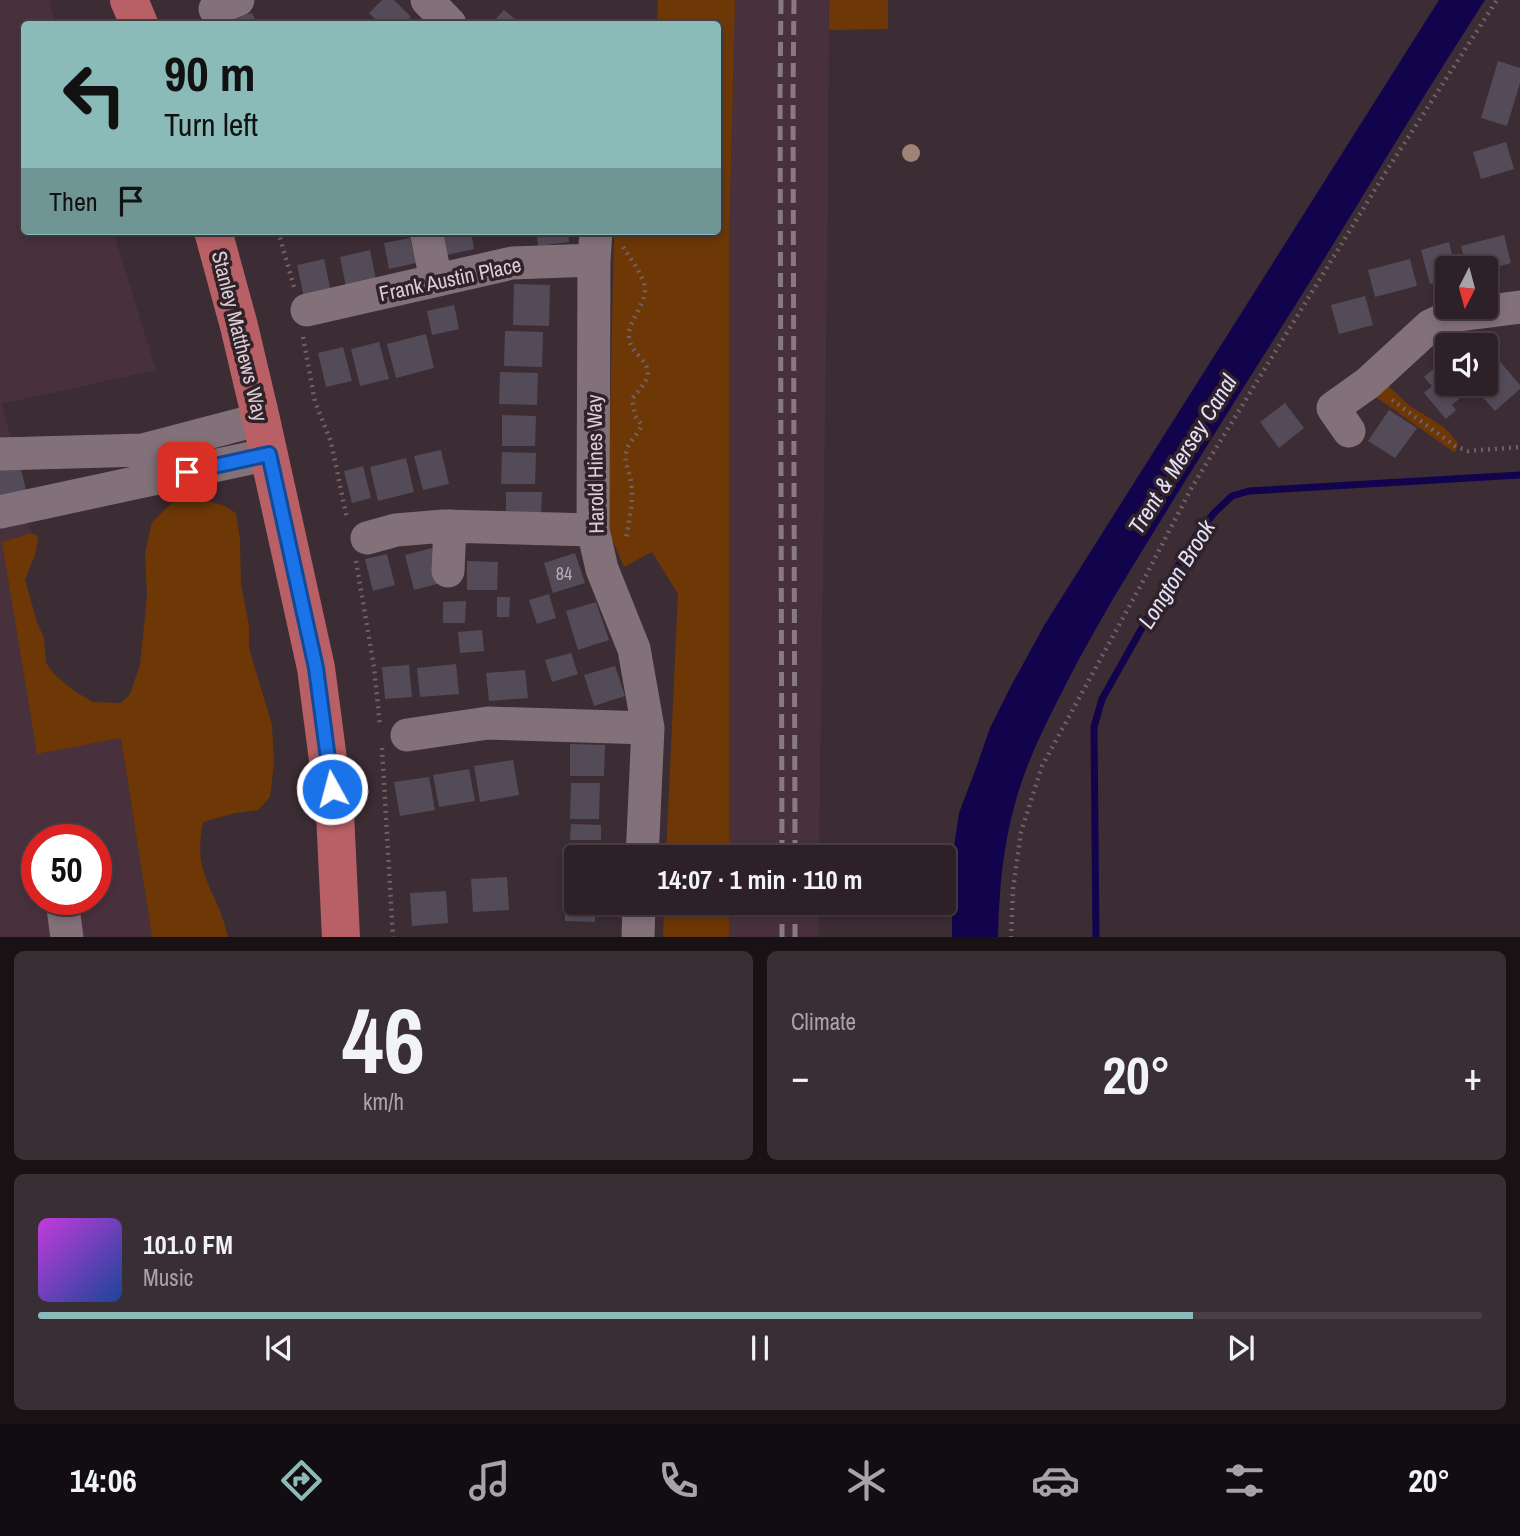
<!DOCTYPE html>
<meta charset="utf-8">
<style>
:root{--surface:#2d2127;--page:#392e33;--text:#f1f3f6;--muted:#a7a3a7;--line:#483e44;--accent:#8bbbb9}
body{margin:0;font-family:"Archivo Narrow",sans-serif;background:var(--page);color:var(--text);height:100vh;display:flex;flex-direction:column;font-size:26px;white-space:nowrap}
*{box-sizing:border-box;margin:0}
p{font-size:23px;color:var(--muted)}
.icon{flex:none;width:38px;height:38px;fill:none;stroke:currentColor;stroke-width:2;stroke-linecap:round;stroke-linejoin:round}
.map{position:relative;height:937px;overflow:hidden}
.side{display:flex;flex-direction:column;gap:14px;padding:14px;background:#191215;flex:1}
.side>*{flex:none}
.guide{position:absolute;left:21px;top:21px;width:700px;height:214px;border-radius:7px;box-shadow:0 4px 10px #0003,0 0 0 2px var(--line);background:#8bbbb9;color:#111;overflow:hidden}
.needle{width:46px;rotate:186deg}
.fabs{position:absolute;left:1435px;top:256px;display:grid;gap:14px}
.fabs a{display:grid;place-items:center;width:63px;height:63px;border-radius:7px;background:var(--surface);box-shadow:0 4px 10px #0003,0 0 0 2px var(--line);font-size:35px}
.speed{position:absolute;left:21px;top:824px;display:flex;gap:14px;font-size:35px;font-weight:700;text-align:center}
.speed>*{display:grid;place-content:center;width:91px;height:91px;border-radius:50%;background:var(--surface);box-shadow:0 4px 10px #0003,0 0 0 2px var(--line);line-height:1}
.speed .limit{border:10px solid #d22;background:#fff;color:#111}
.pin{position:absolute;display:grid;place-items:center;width:60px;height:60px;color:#fff;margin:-30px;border-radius:14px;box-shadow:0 4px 10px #0006}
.me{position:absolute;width:77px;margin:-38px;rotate:353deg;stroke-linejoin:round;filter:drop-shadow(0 0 5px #0008)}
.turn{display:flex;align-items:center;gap:24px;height:147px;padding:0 28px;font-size:32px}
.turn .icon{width:91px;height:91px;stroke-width:2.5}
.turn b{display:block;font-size:49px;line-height:60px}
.then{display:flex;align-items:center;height:66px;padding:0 28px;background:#0003;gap:14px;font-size:26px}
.big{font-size:52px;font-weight:700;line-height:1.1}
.side .tile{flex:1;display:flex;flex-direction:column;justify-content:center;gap:10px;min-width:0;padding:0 24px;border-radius:10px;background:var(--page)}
.side .dial{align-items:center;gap:0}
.dial b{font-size:91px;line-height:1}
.song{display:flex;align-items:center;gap:21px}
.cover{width:84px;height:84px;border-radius:10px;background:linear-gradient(135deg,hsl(290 70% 55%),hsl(220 70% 35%))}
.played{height:7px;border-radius:4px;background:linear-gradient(90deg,var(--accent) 80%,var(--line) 80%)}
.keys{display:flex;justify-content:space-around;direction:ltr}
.heat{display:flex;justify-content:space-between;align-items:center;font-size:38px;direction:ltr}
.side .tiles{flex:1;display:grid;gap:14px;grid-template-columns:1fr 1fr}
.tile:last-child{grid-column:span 2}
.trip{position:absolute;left:564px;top:845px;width:392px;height:70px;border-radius:7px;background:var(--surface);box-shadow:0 4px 10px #0003,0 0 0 2px var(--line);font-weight:700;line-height:70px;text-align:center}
.menu{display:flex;height:112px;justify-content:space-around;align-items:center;background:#120d10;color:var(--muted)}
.menu .icon{width:49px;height:49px}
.menu .on{color:var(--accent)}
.menu b{font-size:32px;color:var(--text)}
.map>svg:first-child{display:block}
.built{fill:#48313d;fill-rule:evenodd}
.green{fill:#6d3806}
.water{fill:#12034d}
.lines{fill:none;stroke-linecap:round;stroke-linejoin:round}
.stream{stroke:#12034d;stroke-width:7}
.building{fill:#544b59}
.path{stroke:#706168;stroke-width:4.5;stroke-dasharray:2 5;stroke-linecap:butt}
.minor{stroke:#83717a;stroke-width:33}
.major{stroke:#b86065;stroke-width:38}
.rail{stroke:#887a81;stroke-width:5;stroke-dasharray:14 7;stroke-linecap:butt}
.tree{fill:#a08276}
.route-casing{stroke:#114b97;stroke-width:18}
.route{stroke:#1a73e8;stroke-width:12}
.labels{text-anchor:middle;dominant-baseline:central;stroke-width:7;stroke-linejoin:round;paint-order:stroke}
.number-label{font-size:18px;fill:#b8adb4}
.street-label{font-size:21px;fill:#d9ced3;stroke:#31222a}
.water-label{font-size:23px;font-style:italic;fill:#dee1f7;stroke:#31222a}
</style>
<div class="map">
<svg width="1520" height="938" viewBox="0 0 1520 938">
<rect width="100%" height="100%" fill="#3c2c34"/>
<!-- built -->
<path class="built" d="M0,0H49L56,24H24V231H113L156,370L2,404L14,451L19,462L26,490L23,507L31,533L2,542L37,754L121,738L152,937L0,938ZM37,840H96V900H37Z
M735,0H829L828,197L819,857L729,858V243Z
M729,903H818L819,937H729Z"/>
<!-- green -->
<path class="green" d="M658,0H735L729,243V857H666L678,594L652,552L624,567L611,537L608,516L614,231L660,232L661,231H718V24H657Z
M829,0H888V29L829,30Z
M1387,385L1410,406L1444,427L1458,443L1455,453L1373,395Z
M195,496L224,506L236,513L240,540L241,584L249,626V648L272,725L274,764L270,797L258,810L235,813L203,822C201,834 199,847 201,860C205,885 223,910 228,937H152L121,738L37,754L2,542L31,533L38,536L36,552L25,580L37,622L44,638L46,663L55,675L74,691L93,702L121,703L130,694L140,665L147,596L145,553L152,522L172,503Z
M664,903H729V937H663Z"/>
<!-- water -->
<path class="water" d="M1439,0H1485C1415,108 1350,219 1281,328C1234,402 1188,476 1142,551C1113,598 1085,646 1060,696C1043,729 1026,764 1016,800C1003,844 999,891 998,937H952V889L954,847L959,813L975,771L990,728L1011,686L1045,624L1096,543Z"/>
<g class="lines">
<!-- stream -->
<path class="stream" d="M1096,938L1094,727L1102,699L1160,596L1199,531L1215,512L1232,496L1249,491L1520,475"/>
</g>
<!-- building -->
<path class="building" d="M382,0H394L411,17L403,24H380L369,13Z
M504,10L521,24H491Z
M252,13L257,24H220Z
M1498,61L1520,68V83L1507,126L1481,118Z
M1506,142L1514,169L1481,179L1473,152Z
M437,231H471L474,249L442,256Z
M536,231H568L569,242L538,246Z
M1504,235L1511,263L1486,270V268H1467L1461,246Z
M410,238L416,263L389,269L384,243Z
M1449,242L1455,268H1447V280L1430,284L1421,250Z
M370,250L376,280L346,287L340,257Z
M324,259L331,292L304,297L297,265Z
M1410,259L1417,286L1375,297L1368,270Z
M514,284L550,285L549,326L513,325Z
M1365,296L1373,325L1339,334L1331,305Z
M454,305L459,329L432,335L427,311Z
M505,331L543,332L542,367L504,366Z
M426,334L434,368L396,378L387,344Z
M379,342L389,379L360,386L351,349Z
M343,347L352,381L326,387L318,353Z
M1491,351L1520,385V389L1495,411L1470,383H1486V355Z
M1445,359L1447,362V383H1466L1471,389L1452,405L1456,410L1446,419L1424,393L1432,386L1424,377Z
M500,372L538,373L537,405L499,404Z
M1285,403L1304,428L1279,448L1260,422Z
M1389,410L1417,428L1395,458L1368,441Z
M502,415L536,416L535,446H502Z
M441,450L449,484L423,490L414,456Z
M502,452L536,453L535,484H501Z
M406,458L414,492L378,501L370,467Z
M19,462L26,490L0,496V467Z
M363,466L371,498L352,503L344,471Z
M506,492H542L541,516H506Z
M432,548L441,583L414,590L405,555Z
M575,553L585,583L553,593L544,563Z
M387,554L395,585L373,591L365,559Z
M467,561L498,562L497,590H467Z
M549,594L556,618L537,624L529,600Z
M497,597H510L509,617H497Z
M466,601L465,623H443V602Z
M596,602L609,640L578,650L566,611Z
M482,630L484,651L460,653L458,632Z
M571,653L578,674L552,682L545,660Z
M456,664L459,694L420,697L417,668Z
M409,665L412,697L385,699L382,667Z
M615,666L625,696L594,706L584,675Z
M525,670L528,698L489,701L486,673Z
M570,744L605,745L604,776H570Z
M513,760L519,795L480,802L474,766Z
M469,769L475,801L439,807L433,775Z
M429,777L435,810L400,816L394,782Z
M571,783H600L599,819H570Z
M571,824L601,825V840H570Z
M571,845H599V858H576V882H570Z
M507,877L509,910L473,912L471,879Z
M565,888L576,889V903H595V922L565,921Z
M446,891L448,923L412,926L410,893Z"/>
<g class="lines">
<!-- path -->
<path class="path" d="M278,231L294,287
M623,247C630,258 639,269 643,281C652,301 627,318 629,338C630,347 635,351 640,357C656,375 644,383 632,399L635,416L642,425C638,434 630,441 627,449C623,459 628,468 630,477C635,498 629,518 626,539
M303,337L315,402L331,442L347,519
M1392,400L1455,446L1468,451L1520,447
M356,561L374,667L380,726
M382,748L393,938
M1011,938L1013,889L1021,832L1042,766L1142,583L1192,487L1387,170L1497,0"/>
<!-- minor -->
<path class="minor" d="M427,0L450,24
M215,9L238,0
M426,231L436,280
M596,231L594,260L593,530L602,569L634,649L648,728L642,858
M307,310L512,263L594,260
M1349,431L1333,408L1368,383L1430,326L1451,316L1520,307
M0,454L143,450L261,419
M0,512L269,454
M367,538L396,530L444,526L593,530
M448,571L450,526
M407,735L488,723L648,728
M62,900L67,938
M638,938L639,903"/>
<!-- major -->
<path class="major" d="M129,0L139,24
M213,231L239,326L261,419L316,668L335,813L341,938"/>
<!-- rail -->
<path class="rail" d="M781,0L780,94L782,858
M794,0L793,94L795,858
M782,903V938
M795,903V938"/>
</g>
<!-- trees -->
<circle class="tree" cx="911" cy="153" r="9"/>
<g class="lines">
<!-- route casing -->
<g class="route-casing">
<path id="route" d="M187,472L269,454L316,668L332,789"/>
</g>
<!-- route -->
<use href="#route" class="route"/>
</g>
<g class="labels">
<!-- number labels -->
<g class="number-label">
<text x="564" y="573">84</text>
</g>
<!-- street labels -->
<g class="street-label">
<text transform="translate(450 279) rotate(-12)">Frank Austin Place</text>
<text transform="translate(240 336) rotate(76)">Stanley Matthews Way</text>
<text transform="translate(595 464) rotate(-91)">Harold Hines Way</text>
</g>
<!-- water labels -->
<g class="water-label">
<text transform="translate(1182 454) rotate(-58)">Trent &amp; Mersey Canal</text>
<text transform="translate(1176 574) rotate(-58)">Longton Brook</text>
</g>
</g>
</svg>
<div class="fabs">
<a><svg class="needle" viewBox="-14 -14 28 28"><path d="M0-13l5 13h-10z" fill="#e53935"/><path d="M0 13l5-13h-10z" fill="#a7a3a7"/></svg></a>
<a><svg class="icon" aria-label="sound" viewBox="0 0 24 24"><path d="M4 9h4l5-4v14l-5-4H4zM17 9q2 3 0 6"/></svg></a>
</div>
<div class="speed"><div class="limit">50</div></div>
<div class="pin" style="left:187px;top:472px;background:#d93025"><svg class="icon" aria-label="arrive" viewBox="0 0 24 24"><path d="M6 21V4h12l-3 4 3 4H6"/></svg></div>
<svg class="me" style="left:332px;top:789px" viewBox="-20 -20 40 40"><circle r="17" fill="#1a73e8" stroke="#fff" stroke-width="3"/><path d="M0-11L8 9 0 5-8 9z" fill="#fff"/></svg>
<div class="trip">14:07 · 1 min · 110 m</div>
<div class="guide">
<div class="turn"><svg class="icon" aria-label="left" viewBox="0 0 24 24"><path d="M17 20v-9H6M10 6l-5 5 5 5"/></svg><div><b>90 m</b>Turn left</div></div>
<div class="then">Then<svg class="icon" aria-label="arrive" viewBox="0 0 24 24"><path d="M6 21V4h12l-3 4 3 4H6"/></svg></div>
</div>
</div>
<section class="side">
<div class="tiles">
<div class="tile dial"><b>46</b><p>km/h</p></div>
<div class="tile"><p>Climate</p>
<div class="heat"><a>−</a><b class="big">20°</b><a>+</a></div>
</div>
<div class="tile">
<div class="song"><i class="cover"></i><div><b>101.0 FM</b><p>Music</p></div></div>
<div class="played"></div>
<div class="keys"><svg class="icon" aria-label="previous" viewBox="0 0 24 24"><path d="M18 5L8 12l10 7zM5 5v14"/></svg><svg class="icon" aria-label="pause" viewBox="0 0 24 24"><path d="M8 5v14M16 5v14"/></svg><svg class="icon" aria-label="next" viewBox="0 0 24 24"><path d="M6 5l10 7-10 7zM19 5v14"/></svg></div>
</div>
</div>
</section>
<nav class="menu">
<b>14:06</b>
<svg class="icon on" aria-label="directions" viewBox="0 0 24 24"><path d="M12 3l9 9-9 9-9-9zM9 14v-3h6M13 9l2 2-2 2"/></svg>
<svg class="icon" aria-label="music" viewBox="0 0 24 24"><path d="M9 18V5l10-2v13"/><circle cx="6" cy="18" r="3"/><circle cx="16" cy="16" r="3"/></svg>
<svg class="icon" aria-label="phone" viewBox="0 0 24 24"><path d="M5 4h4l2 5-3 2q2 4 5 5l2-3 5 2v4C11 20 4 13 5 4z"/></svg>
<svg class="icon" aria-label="climate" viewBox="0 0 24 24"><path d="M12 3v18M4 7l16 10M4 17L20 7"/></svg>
<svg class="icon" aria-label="car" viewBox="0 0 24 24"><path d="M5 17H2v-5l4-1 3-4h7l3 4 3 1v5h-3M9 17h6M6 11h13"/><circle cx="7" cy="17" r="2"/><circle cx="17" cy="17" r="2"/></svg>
<svg class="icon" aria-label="filters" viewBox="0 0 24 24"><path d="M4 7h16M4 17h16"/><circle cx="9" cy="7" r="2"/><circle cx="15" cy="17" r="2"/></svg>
<b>20°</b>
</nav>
